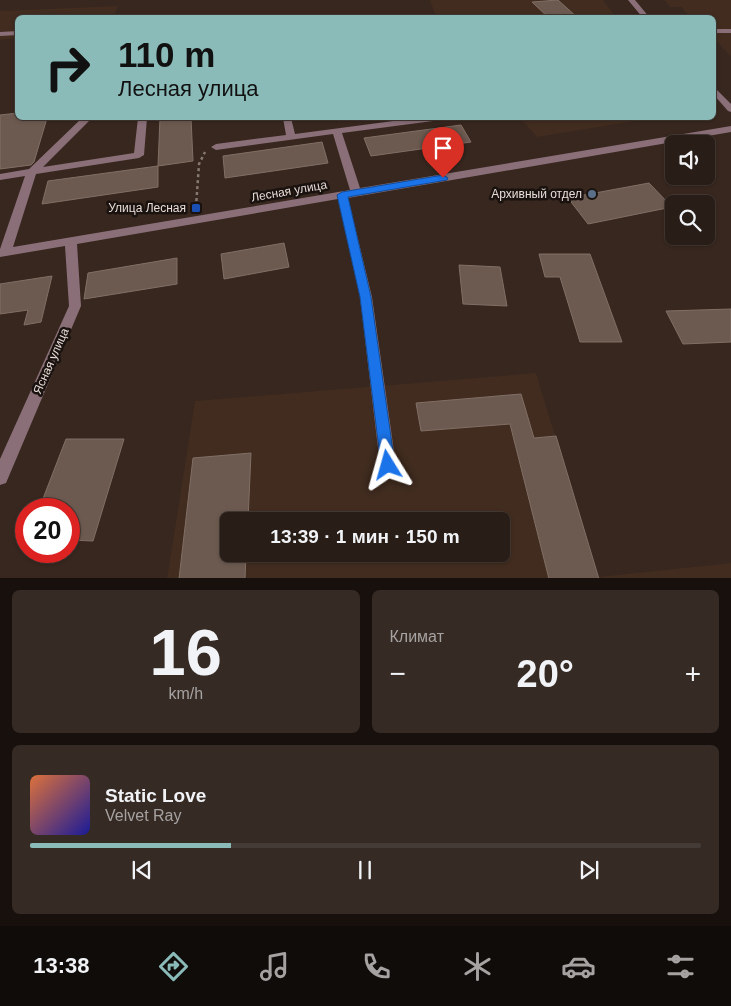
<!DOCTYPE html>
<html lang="ru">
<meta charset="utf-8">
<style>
:root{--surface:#291d17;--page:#352a24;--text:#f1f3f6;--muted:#a5a2a1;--line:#453b36;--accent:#8bbbb9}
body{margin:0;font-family:Arial,sans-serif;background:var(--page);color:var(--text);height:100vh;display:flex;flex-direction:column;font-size:19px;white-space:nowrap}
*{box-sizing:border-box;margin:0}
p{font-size:16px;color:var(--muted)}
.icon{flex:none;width:28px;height:28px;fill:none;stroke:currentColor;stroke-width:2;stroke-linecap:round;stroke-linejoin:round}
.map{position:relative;height:578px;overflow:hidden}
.drawer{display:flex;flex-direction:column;gap:12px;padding:12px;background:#17100d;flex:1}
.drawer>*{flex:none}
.guide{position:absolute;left:15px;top:15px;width:701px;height:105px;border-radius:8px;box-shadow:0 1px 4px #0004,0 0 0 1px var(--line);background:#8bbbb9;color:#111;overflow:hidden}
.tools{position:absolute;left:665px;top:135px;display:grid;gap:10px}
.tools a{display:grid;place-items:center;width:50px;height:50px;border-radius:8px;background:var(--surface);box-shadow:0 1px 4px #0004,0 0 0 1px var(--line);font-size:25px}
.speed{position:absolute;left:15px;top:498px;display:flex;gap:10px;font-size:25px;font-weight:700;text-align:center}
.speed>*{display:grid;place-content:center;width:65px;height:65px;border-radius:50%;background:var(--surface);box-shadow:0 1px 4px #0004,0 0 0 1px var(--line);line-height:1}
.speed .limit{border:8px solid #d22;background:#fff;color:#111}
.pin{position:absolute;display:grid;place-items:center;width:42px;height:42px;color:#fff;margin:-51px -21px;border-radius:50% 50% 50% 0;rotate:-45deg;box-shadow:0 0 5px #0007}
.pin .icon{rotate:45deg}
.me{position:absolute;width:55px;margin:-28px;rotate:352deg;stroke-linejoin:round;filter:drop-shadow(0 0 4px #0008)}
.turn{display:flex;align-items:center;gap:18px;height:105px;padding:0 20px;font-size:22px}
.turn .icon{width:65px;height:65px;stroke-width:2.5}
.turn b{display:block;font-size:35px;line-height:42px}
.big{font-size:38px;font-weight:700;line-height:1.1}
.drawer .widget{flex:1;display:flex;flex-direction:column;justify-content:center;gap:8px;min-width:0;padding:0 18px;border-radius:8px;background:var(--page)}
.drawer .dial{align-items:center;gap:0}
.dial b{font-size:65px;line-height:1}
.song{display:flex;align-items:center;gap:15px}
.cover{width:60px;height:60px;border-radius:8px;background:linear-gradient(135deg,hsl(20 70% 55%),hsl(240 70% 35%))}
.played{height:5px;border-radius:2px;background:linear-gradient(90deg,var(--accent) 30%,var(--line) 30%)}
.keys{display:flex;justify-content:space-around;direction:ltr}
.heat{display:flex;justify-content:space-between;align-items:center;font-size:28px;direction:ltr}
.drawer .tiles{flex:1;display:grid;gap:12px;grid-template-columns:1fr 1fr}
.widget:last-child{grid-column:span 2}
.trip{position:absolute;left:220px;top:512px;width:290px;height:50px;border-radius:8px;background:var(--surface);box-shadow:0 1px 4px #0004,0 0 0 1px var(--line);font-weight:700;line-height:50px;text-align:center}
.tab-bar{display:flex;height:80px;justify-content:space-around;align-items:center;background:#100c09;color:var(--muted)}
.tab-bar .icon{width:35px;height:35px}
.tab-bar .selected{color:var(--accent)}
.tab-bar b{font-size:22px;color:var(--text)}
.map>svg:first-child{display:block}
.built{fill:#412c1f;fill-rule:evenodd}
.building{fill:#6c5a50;stroke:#816f65}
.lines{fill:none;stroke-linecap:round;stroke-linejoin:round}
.path{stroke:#857871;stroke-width:2.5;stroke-dasharray:3 3;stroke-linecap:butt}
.minor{fill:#8a6f78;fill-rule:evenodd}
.route{fill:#1a73e8;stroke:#114b97}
.service-dot{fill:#5c6f8a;stroke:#19120e;stroke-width:2}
.transit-dot{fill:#1a4fb4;stroke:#19120e;stroke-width:2}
.labels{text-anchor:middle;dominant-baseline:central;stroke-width:5;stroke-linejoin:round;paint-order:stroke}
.street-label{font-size:12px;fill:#e8ddd8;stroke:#19120e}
.poi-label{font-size:12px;fill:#e8ddd8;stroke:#19120e;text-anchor:end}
</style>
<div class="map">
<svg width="731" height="579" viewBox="0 0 731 579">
<rect width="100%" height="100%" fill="#37271f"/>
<!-- built -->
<path class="built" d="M430,0H603L616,17H436Z
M664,0H731V57L714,38V18L691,17L681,7H670Z
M118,6L114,17L18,18L17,38L0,40V11Z
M520,118H654L537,137Z
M536,373L598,577L731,563V579H167L195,401ZM229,521H501V554H229Z"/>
<!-- building -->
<path class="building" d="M558,0L578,18H549L532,2Z
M18,113V118H47L34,162L31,165L0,169V115Z
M160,118H191L193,161L158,166Z
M461,125L471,142L371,156L364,138Z
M322,142L328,163L225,178L223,156Z
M158,166V187L42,204L48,181Z
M649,183L672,207L588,224L568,198Z
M284,243L289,267L224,279L221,254Z
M539,254H590L622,342H580L560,277H545Z
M177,258V284L84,299L88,273Z
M459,265L500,267L507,306L463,304Z
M52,276L41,322L24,325L28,310L0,314V284Z
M731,309V342L683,344L666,311Z
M521,394L534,438L556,436L599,579H549L510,424L421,431L416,403Z
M66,439H124L93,541L69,540V509H39Z
M251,453L248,521H229V554H246L245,579H179L193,458Z"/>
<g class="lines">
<!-- path -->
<path class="path" d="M196,207L199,164L205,152"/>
<!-- minor -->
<path class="minor" d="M628,0H635L650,18H643Z
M714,29H731V33H714Z
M18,31V35L0,36V32Z
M714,87L731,104V112L728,111L714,95Z
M82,118H92L43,167L134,153L138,118H147L144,155L139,158L36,174L13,247L350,190L333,134L216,150L211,147L216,144L286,135L283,118H291L295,134L416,118H437L433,121L342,133L360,188L731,126V132L348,198L372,297L396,465L394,471L388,473L382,471L380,465L360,297L338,199L77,244L81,306L6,483L0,485V459L69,306L65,246L0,257V249L25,176L0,180V174L29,169Z"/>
</g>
<!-- route -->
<path class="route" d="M443,175L448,178L447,180L348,197L371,297L395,465L393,470L388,472L383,470L381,465L360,297L337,195L342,192Z"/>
<!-- markers -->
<circle class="service-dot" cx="592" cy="194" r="5"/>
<rect class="transit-dot" x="191" y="203" width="10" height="10" rx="2.5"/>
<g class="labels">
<!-- street labels -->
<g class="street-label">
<text transform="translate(289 191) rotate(-10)">Лесная улица</text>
<text transform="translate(51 361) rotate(-66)">Ясная улица</text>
</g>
<!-- poi labels -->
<g class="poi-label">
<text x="582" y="194">Архивный отдел</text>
<text x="186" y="208">Улица Лесная</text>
</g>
</g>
</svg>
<div class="tools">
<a><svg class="icon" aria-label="sound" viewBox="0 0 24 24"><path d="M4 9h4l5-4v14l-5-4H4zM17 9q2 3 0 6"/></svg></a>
<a><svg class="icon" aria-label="search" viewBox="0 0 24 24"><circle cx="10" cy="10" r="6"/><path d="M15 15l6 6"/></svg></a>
</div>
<div class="speed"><div class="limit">20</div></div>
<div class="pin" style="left:443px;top:178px;background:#d93025"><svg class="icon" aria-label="arrive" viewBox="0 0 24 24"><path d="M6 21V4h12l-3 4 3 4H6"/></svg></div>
<svg class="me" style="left:388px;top:465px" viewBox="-20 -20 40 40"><path d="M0-17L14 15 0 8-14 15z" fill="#1a73e8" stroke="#fff" stroke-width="4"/></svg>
<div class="trip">13:39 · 1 мин · 150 m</div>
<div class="guide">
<div class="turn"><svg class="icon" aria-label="right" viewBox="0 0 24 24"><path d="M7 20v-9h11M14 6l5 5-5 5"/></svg><div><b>110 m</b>Лесная улица</div></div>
</div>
</div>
<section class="drawer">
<div class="tiles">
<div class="widget dial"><b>16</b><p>km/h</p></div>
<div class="widget"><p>Климат</p>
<div class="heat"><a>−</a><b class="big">20°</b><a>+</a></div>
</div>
<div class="widget">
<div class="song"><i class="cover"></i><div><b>Static Love</b><p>Velvet Ray</p></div></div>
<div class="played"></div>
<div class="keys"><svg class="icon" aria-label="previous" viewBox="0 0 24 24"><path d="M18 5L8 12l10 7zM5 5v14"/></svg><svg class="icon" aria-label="pause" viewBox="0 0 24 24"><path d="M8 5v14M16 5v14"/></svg><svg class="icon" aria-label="next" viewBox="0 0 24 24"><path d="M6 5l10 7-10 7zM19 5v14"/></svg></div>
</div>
</div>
</section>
<nav class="tab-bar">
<b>13:38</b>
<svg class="icon selected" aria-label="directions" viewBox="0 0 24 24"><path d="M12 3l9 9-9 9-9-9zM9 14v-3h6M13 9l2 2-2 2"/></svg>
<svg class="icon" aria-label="music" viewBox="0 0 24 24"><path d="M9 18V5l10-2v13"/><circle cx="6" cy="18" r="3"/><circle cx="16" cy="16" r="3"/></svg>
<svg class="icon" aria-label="phone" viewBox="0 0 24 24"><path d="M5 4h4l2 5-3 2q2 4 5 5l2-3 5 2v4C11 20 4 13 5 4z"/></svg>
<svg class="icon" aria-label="climate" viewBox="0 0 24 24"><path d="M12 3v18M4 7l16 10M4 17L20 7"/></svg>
<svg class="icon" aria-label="car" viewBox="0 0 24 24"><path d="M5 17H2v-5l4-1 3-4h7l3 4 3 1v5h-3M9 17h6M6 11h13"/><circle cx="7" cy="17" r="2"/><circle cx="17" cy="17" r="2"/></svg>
<svg class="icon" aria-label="filters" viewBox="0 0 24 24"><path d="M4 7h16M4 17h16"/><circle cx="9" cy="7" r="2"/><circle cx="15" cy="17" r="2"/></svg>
</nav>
